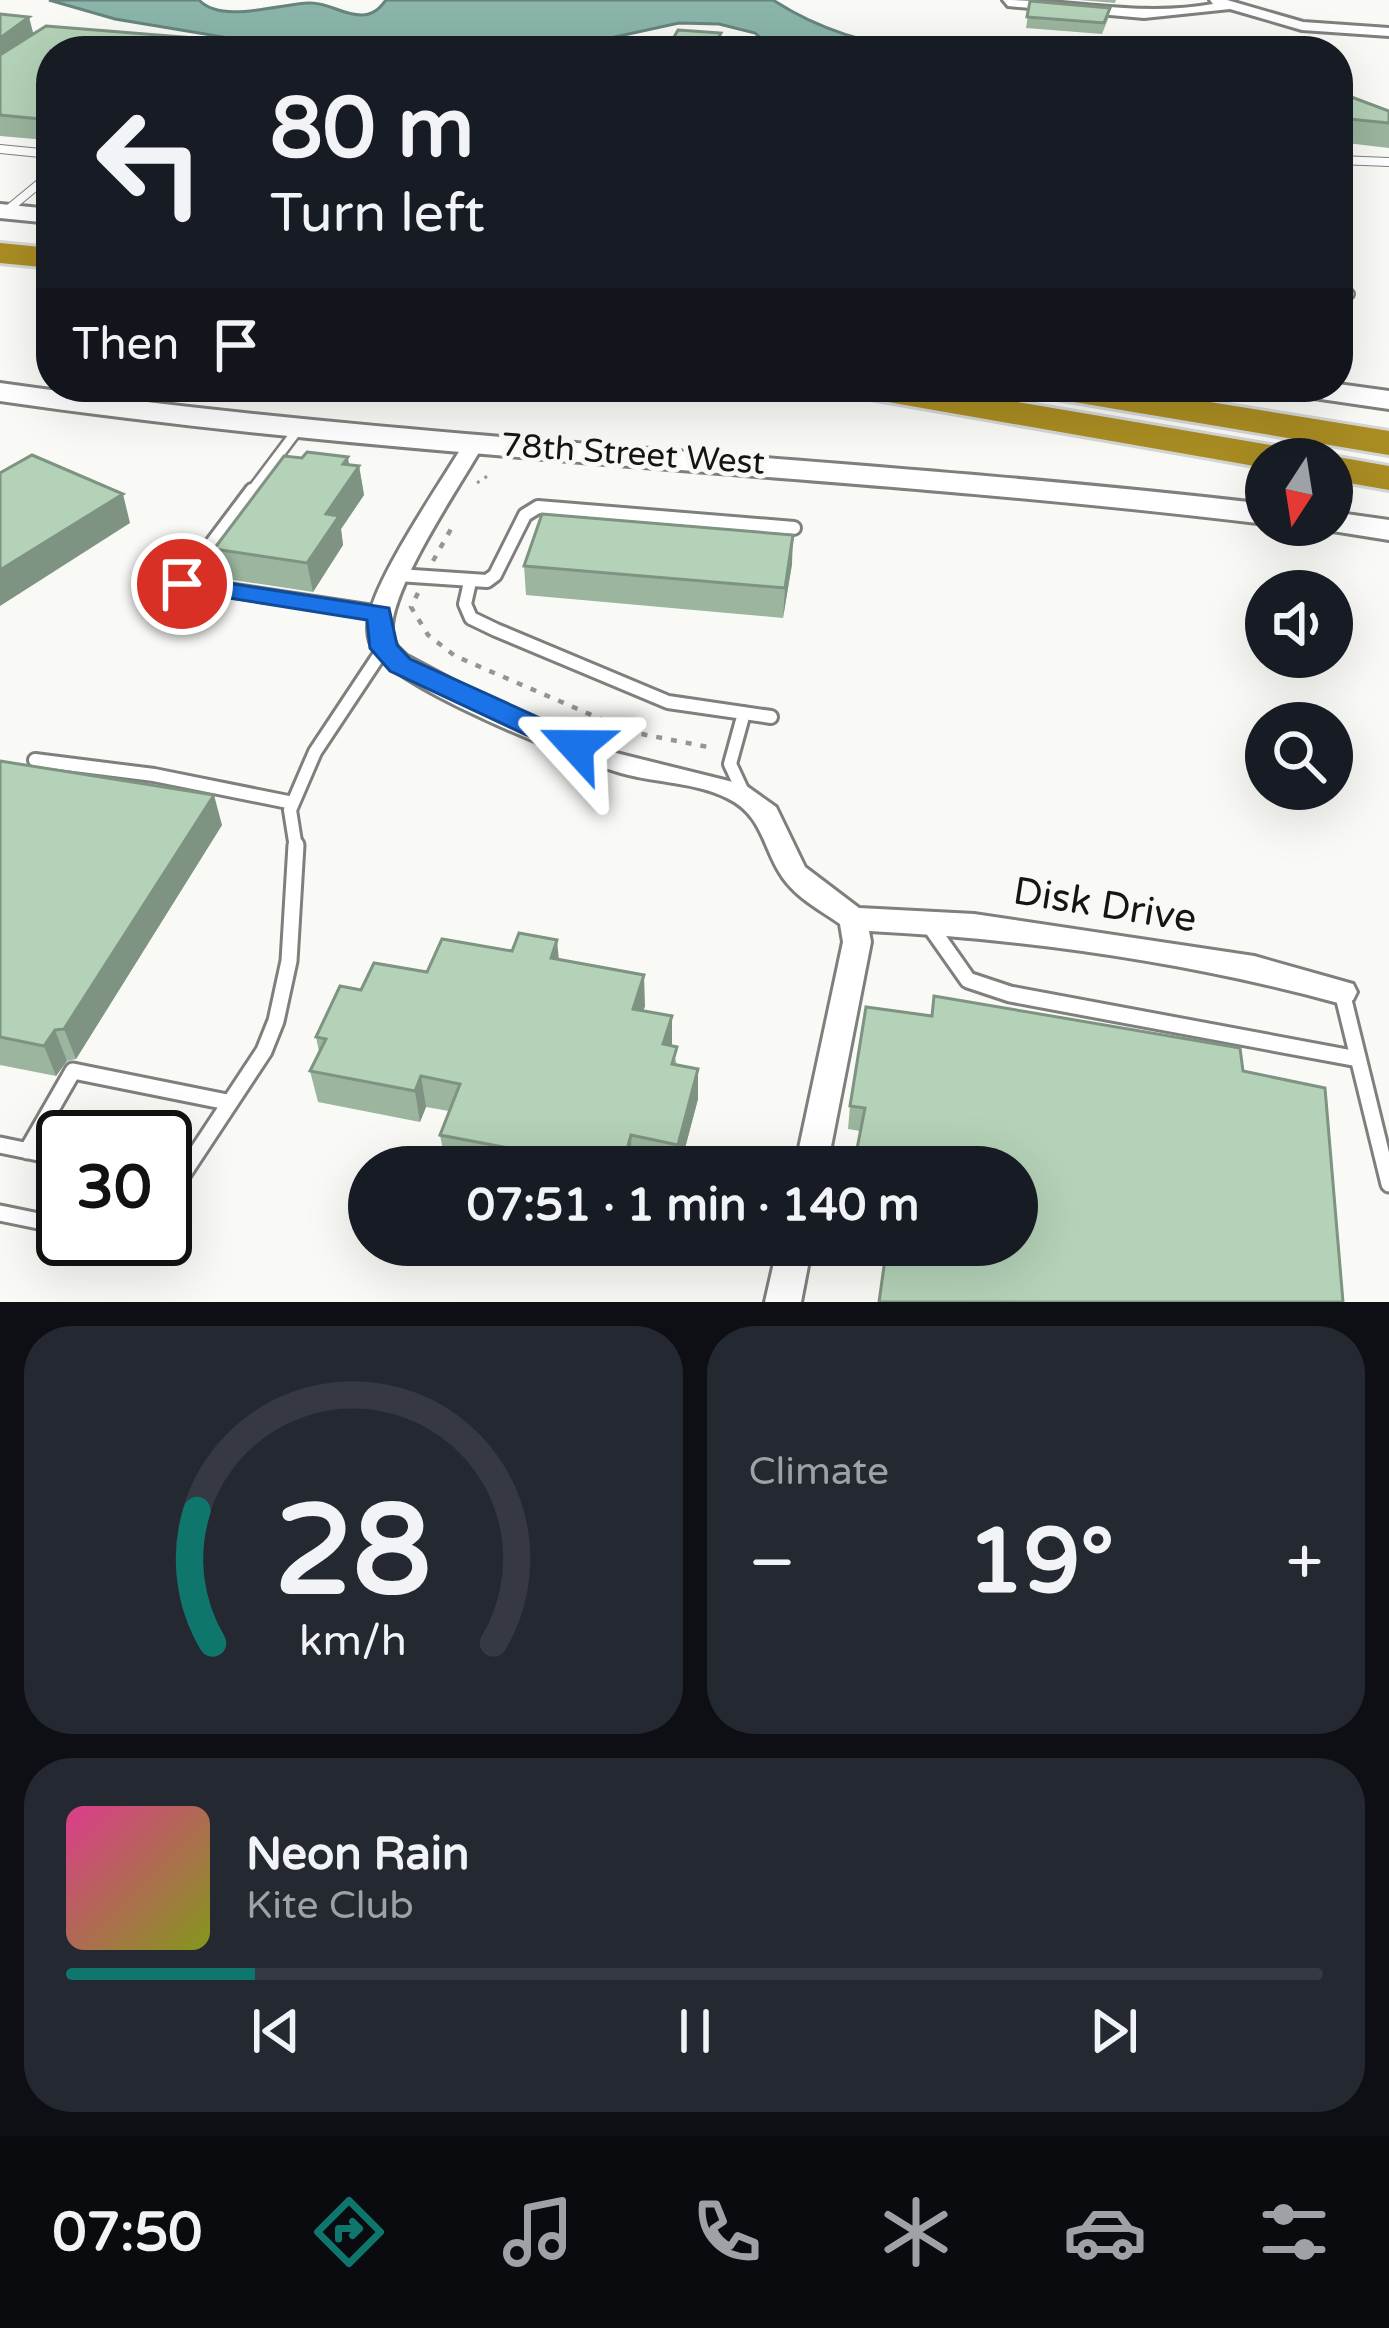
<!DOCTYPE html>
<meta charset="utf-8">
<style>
:root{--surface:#171b24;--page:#242831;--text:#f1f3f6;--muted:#9ea1a6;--line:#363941;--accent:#0f766e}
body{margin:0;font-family:"Varela Round",sans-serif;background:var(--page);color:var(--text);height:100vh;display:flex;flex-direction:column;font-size:45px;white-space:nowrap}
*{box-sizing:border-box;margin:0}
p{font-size:39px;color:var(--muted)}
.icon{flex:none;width:66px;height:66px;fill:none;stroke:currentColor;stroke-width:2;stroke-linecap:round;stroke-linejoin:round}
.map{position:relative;height:1302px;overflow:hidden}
.panel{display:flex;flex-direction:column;gap:24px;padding:24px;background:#0d0f14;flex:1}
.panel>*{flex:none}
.banner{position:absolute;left:36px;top:36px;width:1317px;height:366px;border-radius:48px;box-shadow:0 12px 48px #0002;background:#171b24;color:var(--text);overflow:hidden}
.needle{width:78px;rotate:192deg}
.controls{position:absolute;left:1245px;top:438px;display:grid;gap:24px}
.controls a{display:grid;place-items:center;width:108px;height:108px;border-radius:50%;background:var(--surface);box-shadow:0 12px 48px #0002;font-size:60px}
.speed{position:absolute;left:36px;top:1110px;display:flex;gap:24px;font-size:60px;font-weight:700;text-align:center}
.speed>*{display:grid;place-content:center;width:156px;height:156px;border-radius:50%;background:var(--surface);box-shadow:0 12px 48px #0002;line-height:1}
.speed .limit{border:6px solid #111;border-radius:18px;background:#fff;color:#111}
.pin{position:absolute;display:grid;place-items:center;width:102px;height:102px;color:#fff;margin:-51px;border:6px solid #fff;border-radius:50%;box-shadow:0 3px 12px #0007}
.me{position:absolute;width:132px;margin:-66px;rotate:294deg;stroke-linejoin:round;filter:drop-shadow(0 0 9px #0008)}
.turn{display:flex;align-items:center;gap:42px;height:252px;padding:0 36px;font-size:54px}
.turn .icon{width:156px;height:156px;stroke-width:2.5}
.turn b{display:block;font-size:84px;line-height:102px}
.then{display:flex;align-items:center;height:114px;padding:0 36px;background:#0003;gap:24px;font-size:45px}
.big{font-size:90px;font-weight:700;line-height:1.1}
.panel .widget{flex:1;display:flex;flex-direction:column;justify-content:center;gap:18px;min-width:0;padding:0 42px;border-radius:48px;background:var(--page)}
.panel .dial{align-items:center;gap:0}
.dial svg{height:312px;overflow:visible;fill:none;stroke:var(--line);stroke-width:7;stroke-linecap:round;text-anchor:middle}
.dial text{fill:var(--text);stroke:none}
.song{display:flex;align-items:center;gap:36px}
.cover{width:144px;height:144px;border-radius:18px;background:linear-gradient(135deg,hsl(330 70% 55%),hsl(70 70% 35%))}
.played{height:12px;border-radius:6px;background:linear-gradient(90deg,var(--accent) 15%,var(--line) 15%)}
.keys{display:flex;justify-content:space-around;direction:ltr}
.heat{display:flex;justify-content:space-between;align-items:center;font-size:66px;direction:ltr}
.panel .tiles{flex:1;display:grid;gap:24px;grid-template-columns:1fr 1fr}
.widget:last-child{grid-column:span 2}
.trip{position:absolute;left:348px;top:1146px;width:690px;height:120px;border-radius:60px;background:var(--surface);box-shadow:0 12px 48px #0002;font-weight:700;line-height:120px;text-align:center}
.menu{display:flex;height:192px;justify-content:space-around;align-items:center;background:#090b0e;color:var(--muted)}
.menu .icon{width:84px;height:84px}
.menu .selected{color:var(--accent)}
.menu b{font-size:54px;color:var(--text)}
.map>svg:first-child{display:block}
.water{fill:#8bb5aa;stroke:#67857d;stroke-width:3}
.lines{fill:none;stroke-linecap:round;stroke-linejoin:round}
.lane-far3-casing{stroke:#7f807d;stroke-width:10}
.lane-far2-casing{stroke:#7f807d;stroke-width:14}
.lane-far1-casing{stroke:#7f807d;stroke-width:18}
.lane-casing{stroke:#7f807d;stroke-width:21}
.street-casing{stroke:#7f807d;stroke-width:6}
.secondary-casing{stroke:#7f807d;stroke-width:6}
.highway-casing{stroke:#d5d5d5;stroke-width:6}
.path-far1{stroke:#959693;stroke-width:3;stroke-dasharray:3 6;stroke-linecap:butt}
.path{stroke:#959693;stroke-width:4.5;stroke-dasharray:6 9;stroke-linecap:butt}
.lane-far3{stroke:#fff;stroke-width:8}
.lane-far2{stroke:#fff;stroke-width:9}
.lane-far1{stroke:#fff;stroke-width:12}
.lane{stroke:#fff;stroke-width:15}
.street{fill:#fff;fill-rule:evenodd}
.secondary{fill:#fff;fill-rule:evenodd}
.highway{fill:#a98c22;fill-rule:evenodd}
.wall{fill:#9bb59e}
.shaded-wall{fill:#7e9381}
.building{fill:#b4d2b8;stroke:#7e9381;stroke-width:3}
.route{fill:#1a73e8;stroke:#114b97;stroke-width:3}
.labels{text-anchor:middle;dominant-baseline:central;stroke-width:10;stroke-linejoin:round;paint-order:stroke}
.street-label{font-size:33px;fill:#141514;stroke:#f9faf6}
.near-street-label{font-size:39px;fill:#141514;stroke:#f9faf6}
</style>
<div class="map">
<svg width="1389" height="1302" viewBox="0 0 1389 1302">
<rect width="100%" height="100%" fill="#f9faf6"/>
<!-- water -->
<path class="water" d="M49,0H199C221,24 279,4 309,3C329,2 343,16 363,15C374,14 379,9 386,0H773C819,30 868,44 922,51H775L755,33L719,24L679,23L569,47L492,51L289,48L115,19Z"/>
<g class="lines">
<!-- lane-far3 casing -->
<g class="lane-far3-casing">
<path id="lane-far3" d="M0,149L51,154
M1338,160L1389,162
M6,211L51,174"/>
</g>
<!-- lane-far2 casing -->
<g class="lane-far2-casing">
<path id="lane-far2" d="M1338,292L1349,294
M250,493L299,428"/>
</g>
<!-- lane-far1 casing -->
<g class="lane-far1-casing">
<path id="lane-far1" d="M252,490L182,583L380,613
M398,575L487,581L495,575L525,515L538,507L794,528
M470,582L465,604L471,618L496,630L668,702L771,717
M744,713L730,764L744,794
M35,760L154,775L293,803
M296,848L290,810L315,752L384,648"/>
</g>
<!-- lane casing -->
<g class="lane-casing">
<path id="lane" d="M930,926L968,980L1010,994L1358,1059
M1342,992L1389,1184
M0,1145L63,1158
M27,1151L73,1071L227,1102
M165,1201L264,1051L276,1021L289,961L296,845
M0,1213L63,1226
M123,1239H140"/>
</g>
<!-- street casing -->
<g class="street-casing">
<path id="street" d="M1003,0C1074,0 1142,17 1213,4L1210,0H1227L1303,22L1389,28V36L1302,30L1230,9L1144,18L1008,6Z
M475,436L485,442C462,483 387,592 392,634C394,645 399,649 407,656L505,708L612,752L745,785L776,807L805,867L859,908L974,914L1254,956L1353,984L1357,992L1353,1000L1342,1004C1189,962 1028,939 869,931L871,942L827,1167H795L843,942L840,924C820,910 797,898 783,878C762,848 764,816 727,798C695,782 656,783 621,773C572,759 404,691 376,653C368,643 367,630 369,618C375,578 441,482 465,442Z
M778,1245H812L801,1302H765Z"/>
</g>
<!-- secondary casing -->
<g class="secondary-casing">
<path id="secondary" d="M0,204L51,209V223L0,218Z
M0,383C420,443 845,455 1266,504V524C845,473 420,462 0,401Z
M1338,384L1389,391V409L1300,396L1285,387Z
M1332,512L1389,520V540L1320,529L1318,525H1332Z"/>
</g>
<!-- highway casing -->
<g class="highway-casing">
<path id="highway" d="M0,243L51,248V268L0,263Z
M847,387H929L1282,447L1296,451L1301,459H1266V468L865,398L852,395Z
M1032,387H1117L1389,431V455L1050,398L1037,395Z
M1332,456L1389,466V490L1332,480V459H1321Z"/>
</g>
<!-- path-far1 -->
<path class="path-far1" d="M477,483L489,475"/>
<!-- path -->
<path class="path" d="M433,561L451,529
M418,593L411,607L428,635L455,656L631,732L708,747"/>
<!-- lane-far3 -->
<use href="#lane-far3" class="lane-far3"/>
<!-- lane-far2 -->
<use href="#lane-far2" class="lane-far2"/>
<!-- lane-far1 -->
<use href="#lane-far1" class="lane-far1"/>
<!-- lane -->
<use href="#lane" class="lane"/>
<!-- street -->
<use href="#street" class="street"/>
<!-- secondary -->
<use href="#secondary" class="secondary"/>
<!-- highway -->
<use href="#highway" class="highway"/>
</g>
<!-- wall -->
<path class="wall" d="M1079,0H1116L1115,3Z
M1030,1L1110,8L1108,19L1102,34L1026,28Z
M0,14L34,34L207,39L210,51H51V136L46,140L0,136Z
M1338,92L1389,111V148L1338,142Z
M349,465L359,466L364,495L341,529L343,545L313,592L220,578L214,549Z
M792,564L783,618L526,595L524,566Z
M0,761L222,825L76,1059L67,1061L56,1076L0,1065Z
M559,960L645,1006L643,1011L672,1016V1046L677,1065L698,1099L680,1167H455L446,1165L440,1135L449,1111L426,1107L420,1122L318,1102L310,1071L319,1052L316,1037L361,990L427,972Z
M934,996L1017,1167H853L860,1131L848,1129L850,1106L931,1016Z"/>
<!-- shaded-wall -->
<path class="shaded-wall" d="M29,17L34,36L0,61V38Z
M207,39L210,51H193Z
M51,111V136L46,140L40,119Z
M348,457L351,478L359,466L364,495L341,529L343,545L313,592L307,563L343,464Z
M123,494L130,523L0,606V570Z
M793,535L792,564L783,618L785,588Z
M214,795L222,825L76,1059L64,1029Z
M557,940L560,971L551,958Z
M644,975L645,1006L634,1040L633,1009Z
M672,1016V1047L663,1044Z
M55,1030L67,1061L56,1076L44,1046Z
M698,1069V1099L680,1167H678V1145Z
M421,1076L426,1107L420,1122L415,1091Z
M631,1135L632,1167H622Z"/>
<!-- building -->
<path class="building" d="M1030,1L1110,8L1104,23L1027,17Z
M0,14L29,17L0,38Z
M46,26L207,39L193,51H51V111L40,119L0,115V55Z
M678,30L721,33L716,42L761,51H666Z
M1338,92L1389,111V123L1338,118Z
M307,452L348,457L343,464L359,466L326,514L339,516L307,563L214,549L284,456L302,458Z
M32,455L123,494L0,570V473Z
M542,514L793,535L785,588L524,566Z
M0,761L214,795L64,1029L55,1030L44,1046L0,1037Z
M519,933L557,940L551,958L644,975L633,1009L672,1016L663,1044L677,1047L672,1064L698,1069L678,1145L631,1135L622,1167H608L440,1135L460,1084L421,1076L415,1091L310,1071L326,1039L316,1037L340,986L361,990L374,963L427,972L442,939L512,951Z
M934,996L1240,1048L1243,1071L1325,1088L1343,1302H879L887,1245H1017V1167H868L854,1164L865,1108L850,1106L866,1007L932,1016Z"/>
<!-- route -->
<path class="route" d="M182,576L389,608L397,645L410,659L586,739L590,746L576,756L565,753L390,671L370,648L367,620L173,589L169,584Z"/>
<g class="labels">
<!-- street labels -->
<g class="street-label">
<text transform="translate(633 454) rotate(4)">78th Street West</text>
</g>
<!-- near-street labels -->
<g class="near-street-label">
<text transform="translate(1105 905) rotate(9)">Disk Drive</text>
</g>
</g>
</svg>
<div class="controls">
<a><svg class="needle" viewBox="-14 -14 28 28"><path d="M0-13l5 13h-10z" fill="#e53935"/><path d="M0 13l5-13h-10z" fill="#9ea1a6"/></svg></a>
<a><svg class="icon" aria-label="sound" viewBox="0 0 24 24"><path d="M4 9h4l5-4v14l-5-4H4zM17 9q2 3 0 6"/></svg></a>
<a><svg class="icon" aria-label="search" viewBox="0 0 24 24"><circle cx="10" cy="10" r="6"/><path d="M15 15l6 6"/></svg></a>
</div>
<div class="speed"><div class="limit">30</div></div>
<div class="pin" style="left:182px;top:584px;background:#d93025"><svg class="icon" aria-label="arrive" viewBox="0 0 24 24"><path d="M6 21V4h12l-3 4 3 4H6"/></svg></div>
<svg class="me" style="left:576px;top:746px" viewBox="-20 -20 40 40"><path d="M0-17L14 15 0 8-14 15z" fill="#1a73e8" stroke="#fff" stroke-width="4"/></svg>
<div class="trip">07:51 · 1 min · 140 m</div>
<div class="banner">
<div class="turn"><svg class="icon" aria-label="left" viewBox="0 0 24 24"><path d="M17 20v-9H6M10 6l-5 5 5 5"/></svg><div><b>80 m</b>Turn left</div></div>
<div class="then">Then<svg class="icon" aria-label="arrive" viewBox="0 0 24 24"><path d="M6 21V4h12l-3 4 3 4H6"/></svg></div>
</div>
</div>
<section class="panel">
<div class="tiles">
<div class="widget dial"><svg viewBox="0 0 100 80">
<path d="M14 69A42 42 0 1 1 86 69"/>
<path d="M14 69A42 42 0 0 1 10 35" stroke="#0f766e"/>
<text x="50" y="56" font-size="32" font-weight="700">28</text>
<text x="50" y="72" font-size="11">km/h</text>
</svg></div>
<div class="widget"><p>Climate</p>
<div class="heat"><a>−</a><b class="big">19°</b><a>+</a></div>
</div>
<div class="widget">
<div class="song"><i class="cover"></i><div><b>Neon Rain</b><p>Kite Club</p></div></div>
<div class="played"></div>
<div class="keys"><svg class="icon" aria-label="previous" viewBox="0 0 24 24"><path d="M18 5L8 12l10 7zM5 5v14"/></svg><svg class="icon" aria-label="pause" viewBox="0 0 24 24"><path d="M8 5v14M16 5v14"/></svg><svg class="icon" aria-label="next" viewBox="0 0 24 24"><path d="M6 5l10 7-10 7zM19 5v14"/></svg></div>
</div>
</div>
</section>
<nav class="menu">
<b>07:50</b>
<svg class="icon selected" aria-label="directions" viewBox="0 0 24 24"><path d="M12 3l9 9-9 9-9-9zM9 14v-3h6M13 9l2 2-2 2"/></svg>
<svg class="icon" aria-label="music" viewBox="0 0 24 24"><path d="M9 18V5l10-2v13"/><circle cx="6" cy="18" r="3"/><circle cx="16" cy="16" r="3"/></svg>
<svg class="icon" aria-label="phone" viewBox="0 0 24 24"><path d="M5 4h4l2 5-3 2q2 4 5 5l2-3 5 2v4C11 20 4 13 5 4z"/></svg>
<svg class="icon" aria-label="climate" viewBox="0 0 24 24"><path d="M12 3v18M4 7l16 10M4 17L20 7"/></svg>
<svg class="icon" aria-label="car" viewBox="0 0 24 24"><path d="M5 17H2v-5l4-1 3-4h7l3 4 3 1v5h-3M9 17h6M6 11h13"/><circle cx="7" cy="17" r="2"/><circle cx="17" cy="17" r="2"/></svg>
<svg class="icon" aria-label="filters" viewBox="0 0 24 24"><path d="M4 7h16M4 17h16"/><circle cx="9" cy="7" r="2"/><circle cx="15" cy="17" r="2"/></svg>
</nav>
